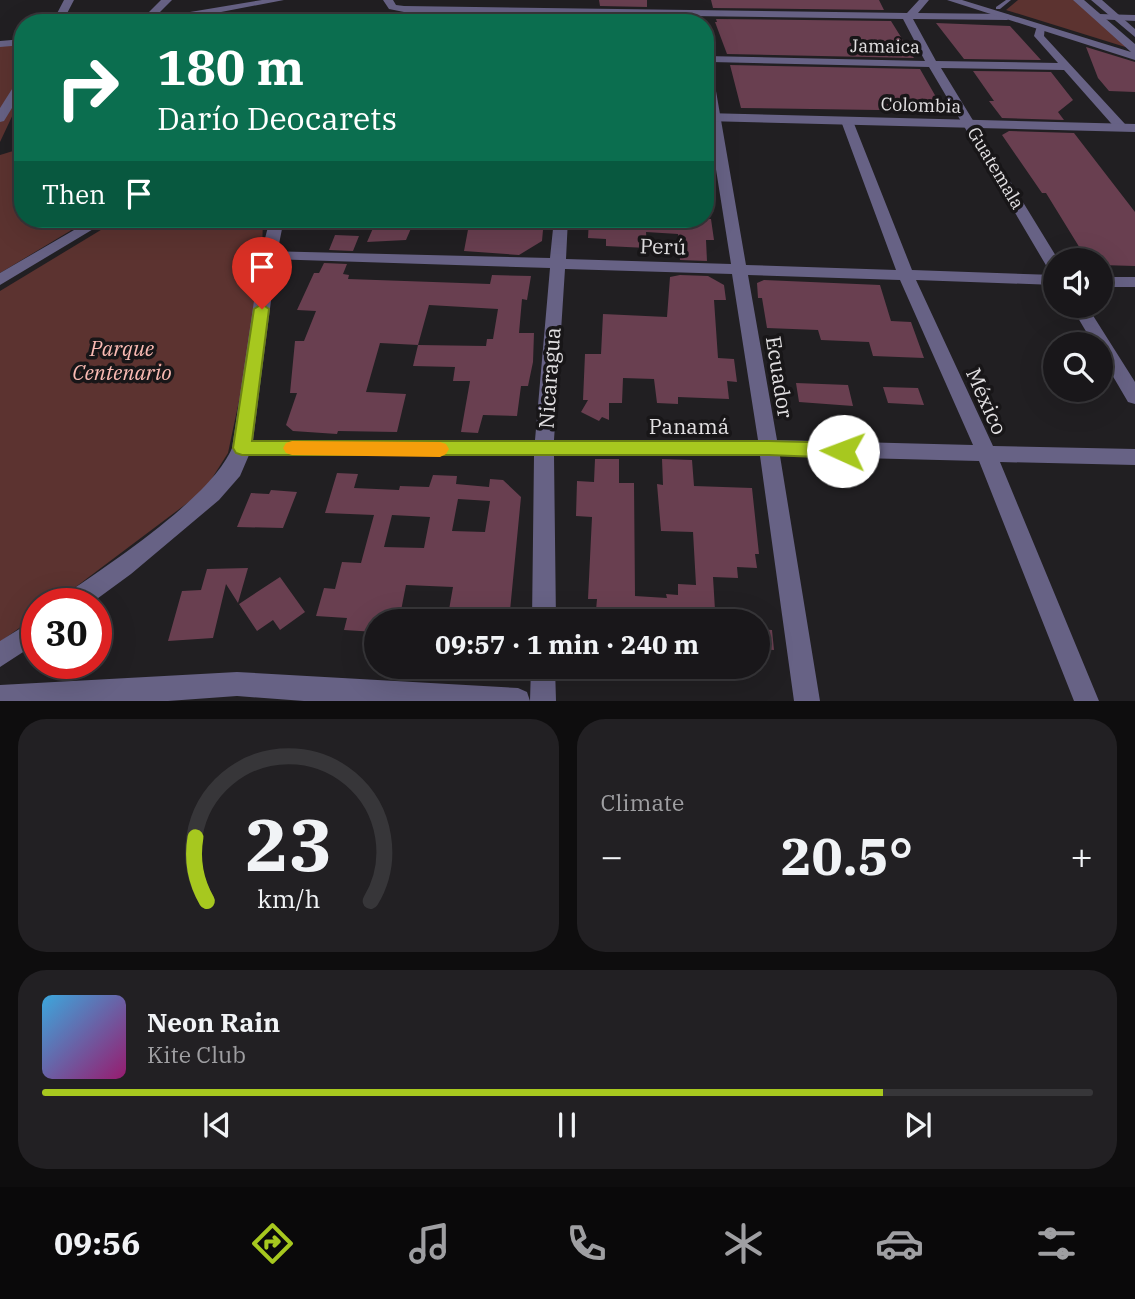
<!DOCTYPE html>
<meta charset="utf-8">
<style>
:root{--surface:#19171a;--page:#222023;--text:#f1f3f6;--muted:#9f9fa2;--line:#373639;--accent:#a7c81f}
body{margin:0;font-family:"IBM Plex Serif",serif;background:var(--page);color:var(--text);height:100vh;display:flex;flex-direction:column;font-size:26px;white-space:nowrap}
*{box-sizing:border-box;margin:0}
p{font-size:23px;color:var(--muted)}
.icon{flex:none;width:38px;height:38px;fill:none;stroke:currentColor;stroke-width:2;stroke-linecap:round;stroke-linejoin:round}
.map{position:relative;height:701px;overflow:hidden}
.side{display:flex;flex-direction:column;gap:18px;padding:18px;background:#0e0d0e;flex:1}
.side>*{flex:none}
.hud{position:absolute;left:14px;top:14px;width:700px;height:214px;border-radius:28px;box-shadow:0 7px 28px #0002,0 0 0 2px var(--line);background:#0b6e4f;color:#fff;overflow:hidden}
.buttons{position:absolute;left:1043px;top:248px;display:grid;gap:14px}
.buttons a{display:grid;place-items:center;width:70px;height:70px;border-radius:50%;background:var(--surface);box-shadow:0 7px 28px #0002,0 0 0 2px var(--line);font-size:35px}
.speed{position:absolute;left:21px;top:588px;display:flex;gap:14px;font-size:35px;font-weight:700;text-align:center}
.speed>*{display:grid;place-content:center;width:91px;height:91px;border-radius:50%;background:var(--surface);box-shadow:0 7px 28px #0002,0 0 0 2px var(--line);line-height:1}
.speed .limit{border:10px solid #d22;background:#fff;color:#111}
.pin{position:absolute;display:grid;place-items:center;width:60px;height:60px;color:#fff;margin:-72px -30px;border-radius:50% 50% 50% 0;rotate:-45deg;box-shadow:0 0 7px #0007}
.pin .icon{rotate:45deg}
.me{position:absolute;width:77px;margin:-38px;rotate:272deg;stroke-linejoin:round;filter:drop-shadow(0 0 5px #0008)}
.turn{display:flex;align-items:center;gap:24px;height:147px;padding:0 28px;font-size:32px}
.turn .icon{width:91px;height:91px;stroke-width:2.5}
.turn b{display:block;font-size:49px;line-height:60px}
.then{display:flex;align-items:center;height:66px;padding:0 28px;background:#0003;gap:14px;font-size:26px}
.big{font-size:52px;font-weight:700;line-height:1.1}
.side .tile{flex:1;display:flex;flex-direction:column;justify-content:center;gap:10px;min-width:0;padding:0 24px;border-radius:28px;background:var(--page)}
.side .dial{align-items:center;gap:0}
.dial svg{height:182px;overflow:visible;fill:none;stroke:var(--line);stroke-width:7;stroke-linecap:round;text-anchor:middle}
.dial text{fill:var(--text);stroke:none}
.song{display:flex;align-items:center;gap:21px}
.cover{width:84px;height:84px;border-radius:10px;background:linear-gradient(135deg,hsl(200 70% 55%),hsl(320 70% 35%))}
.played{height:7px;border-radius:4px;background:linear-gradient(90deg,var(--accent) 80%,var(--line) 80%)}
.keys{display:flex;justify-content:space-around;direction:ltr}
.heat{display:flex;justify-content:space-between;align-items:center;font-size:38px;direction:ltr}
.side .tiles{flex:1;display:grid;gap:18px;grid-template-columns:1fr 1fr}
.tile:last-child{grid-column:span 2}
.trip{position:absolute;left:364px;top:609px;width:406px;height:70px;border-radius:35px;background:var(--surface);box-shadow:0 7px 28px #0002,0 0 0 2px var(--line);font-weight:700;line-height:70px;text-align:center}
.tabs{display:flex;height:112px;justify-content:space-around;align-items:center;background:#0a090a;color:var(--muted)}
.tabs .icon{width:49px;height:49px}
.tabs .active{color:var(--accent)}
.tabs b{font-size:32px;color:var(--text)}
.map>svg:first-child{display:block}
.green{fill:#5c3330}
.building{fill:#693f50;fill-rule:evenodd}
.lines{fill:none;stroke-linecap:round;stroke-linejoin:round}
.service{fill:#676285;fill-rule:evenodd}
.minor{fill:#676285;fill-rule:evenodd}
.tertiary{fill:#676285;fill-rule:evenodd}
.route{fill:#a7c81f;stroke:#6d8214;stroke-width:2}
.slow{fill:#f59e0b}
.labels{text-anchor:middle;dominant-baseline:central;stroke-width:7;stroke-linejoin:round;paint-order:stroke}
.far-street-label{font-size:18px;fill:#e2e0e2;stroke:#181618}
.street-label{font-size:21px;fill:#e2e0e2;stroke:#181618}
.park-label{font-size:21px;font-style:italic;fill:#fabab3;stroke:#181618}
</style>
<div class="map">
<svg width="1135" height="701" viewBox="0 0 1135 701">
<rect width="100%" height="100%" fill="#211f22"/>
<!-- green -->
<path class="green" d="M1018,0H1078L1135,50L1006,10Z
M23,43V93L0,142V46Z
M23,148V219H82L70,231L0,273V155Z
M119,219H263L262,252L243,382L228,453L209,483L194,498L53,604H37V615L0,642V291Z"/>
<!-- building -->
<path class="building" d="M599,0H647V7L600,6Z
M711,0H879L884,10L713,8Z
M716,19L891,21L914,58L727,54L715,22H717Z
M936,23L1010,26L1041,60L964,59Z
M1086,47L1135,62V92L1109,91L1098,78Z
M730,65L920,69L944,111L741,108Z
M973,71L1051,72L1073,100L1058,112L1064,120L1002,118L989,101H994Z
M1009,131L1074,133L1135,212V266L1101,265V261L1086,258L1046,193H1042L1002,135Z
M377,219H415L406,240L367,242Z
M470,219H544L542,241L519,255L464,251Z
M589,219H711L714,240H706L707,261L680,260L678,234L646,232L647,248L606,246V239L588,238Z
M335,235L359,236L353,251L329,250Z
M324,263L347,264L343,274L349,275L348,279L490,284L492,275L531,276L527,300L522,299L519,333H534L533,362L528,386H521L517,416L483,415L478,433L461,432L470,381H453L455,367L413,366L418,345L380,343L366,392L406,394L397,432L338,431L337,434L293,431L286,425L297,393H290L295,341H304L316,311L297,310L314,273H319ZM429,305L498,309L493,339H487L486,346L418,345Z
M680,275L708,276L724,285L726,300H714L718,358L734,359L737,382L727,381L729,399L678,397V404L657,403L654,379L623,378L622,403H609V420L602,417L599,421L581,412L588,400H583L585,354H601L603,314L667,317L670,277Z
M764,280L880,285L891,321L911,322L924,358L873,356L869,342L821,340L818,330L767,328L762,298H758L757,283Z
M796,383L848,385L853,406L799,402Z
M883,387L918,388L924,405L888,403Z
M595,459H619V483H634L635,596L667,598L666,594L678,595V584L696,585L693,532L661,531L657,484L663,485L662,459L692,460L694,486L752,488L759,554H755L757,568L737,567L738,578L713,577L715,610L696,609L697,621H602L603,610H596L597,599H588L592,517L576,516L577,481L594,482Z
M337,473L358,474L354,488L399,490L400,486L429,487L433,475L457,476L456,484L489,487L490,479L503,480L521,497L509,621H447L453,587L406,585L399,621H376V632L344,630L347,618L316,616L324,588L335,589L342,562L361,563L374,515L325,513ZM458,499L490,501L485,532L452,531ZM392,515L430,517L424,548L384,547Z
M271,490L297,492L283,528L237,527L251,493L269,494Z
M248,568L238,603L226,584L213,638L168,641L182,591L201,590L207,569Z
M280,577L305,612L280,630L273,620L257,631L239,604Z
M758,629L772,630L774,650L758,649Z"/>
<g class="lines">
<!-- service -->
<path class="service" d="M1006,0H1011L1000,9H996V7Z"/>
<!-- minor -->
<path class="minor" d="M64,0H74L62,23H52Z
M161,0H172L154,18L262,0H284L164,23H138Z
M383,0H393L396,5L404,6L907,13L919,0H929L918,13L1007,14L1012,17L1007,20L913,19L936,61L1058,63L1034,36L1037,26H1045L1044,36L1125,124V130H1117L1064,70L941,68L1059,261H1055V272L1047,267L929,67L711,62L746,265L896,270L841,121L847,117L853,121L912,270L1055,275V285L916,280L993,446L1135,449V465L1000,462L1099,701H1074L979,461L780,456L820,701H794L760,456H554L556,621H532L534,456H242L235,454L232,448L235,442L242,440H535L550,268L269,259L264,257L261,254L264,251L550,258L554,219H568L566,259L731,264L705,100V56L925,61L903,19L404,12L389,9ZM565,269L732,274L758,440H554ZM748,275L900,280L973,445L777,440Z
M1099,14L1135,15V21L1095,19V15Z
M23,39V45L0,47V41Z
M23,77V90L4,121L0,122V108L19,78Z
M1101,277H1135V287H1101Z
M1071,306H1087L1135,382V404L1128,402L1101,356V345H1094Z
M531,667H555L556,701H530Z
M237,672L518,688L527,692L530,701H304L237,696L168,701H0V685Z"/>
<!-- tertiary -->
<path class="tertiary" d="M947,0H962L1131,52L1073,0H1084L1135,44V53H1132H1135V60Z
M1091,0H1102L1135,29V37Z
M705,113L1135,124V132L705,121Z
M93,219H110L0,285V273Z
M270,219H284L277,254L252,448L240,476L219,500L131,574L90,604H60L63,596C109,564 211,498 232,448L261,254Z
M37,618V643L0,667V641Z"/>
</g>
<!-- route -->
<path class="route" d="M262,304L269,309L252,441H769L843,443L849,446L852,451L849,456L843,458L769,455H242L236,453L233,448L254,309Z"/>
<!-- slow -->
<path class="slow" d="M292,441L440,442L446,444L449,449L446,454L440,457L292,455L286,453L283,448L286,443Z"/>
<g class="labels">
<!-- far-street labels -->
<g class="far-street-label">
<text transform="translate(885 46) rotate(1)">Jamaica</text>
<text transform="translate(921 105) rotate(2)">Colombia</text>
<text transform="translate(996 168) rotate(59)">Guatemala</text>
</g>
<!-- street labels -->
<g class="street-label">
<text transform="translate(663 246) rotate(2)">Perú</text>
<text transform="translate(780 377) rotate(81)">Ecuador</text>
<text transform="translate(549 378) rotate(-86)">Nicaragua</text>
<text transform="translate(987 401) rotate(66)">México</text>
<text x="689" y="426">Panamá</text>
</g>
<!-- park labels -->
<g class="park-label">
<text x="122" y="348">Parque<tspan x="122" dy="24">Centenario</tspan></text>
</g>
</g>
</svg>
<div class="buttons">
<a><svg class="icon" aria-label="sound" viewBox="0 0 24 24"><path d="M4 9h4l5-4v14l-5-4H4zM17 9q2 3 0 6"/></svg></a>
<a><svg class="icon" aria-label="search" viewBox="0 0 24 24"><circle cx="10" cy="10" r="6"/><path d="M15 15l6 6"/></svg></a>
</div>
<div class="speed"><div class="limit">30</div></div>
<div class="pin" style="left:262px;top:309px;background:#d93025"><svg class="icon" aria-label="arrive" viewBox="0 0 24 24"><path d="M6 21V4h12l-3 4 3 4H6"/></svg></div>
<svg class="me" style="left:843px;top:451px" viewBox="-20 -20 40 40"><circle r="19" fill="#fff"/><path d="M0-13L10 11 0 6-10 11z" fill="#a7c81f"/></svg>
<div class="trip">09:57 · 1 min · 240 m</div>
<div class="hud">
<div class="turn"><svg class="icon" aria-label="right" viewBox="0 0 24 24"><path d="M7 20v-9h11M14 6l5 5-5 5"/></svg><div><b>180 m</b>Darío Deocarets</div></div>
<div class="then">Then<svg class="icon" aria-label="arrive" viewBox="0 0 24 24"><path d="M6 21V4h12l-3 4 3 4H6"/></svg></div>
</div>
</div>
<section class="side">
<div class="tiles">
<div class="tile dial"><svg viewBox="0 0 100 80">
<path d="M14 69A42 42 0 1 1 86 69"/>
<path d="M14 69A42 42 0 0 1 9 41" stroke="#a7c81f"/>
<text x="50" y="56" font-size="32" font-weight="700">23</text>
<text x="50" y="72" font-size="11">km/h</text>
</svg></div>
<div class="tile"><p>Climate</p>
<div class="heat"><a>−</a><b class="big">20.5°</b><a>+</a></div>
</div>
<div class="tile">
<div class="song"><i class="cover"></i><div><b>Neon Rain</b><p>Kite Club</p></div></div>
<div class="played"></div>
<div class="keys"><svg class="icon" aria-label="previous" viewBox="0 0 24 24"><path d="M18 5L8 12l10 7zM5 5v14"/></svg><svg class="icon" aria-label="pause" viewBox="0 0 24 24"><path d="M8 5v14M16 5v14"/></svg><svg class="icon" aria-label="next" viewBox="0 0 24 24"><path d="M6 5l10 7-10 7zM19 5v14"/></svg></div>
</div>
</div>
</section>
<nav class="tabs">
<b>09:56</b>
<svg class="icon active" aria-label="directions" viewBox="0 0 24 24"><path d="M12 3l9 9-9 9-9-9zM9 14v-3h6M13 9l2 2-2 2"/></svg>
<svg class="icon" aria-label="music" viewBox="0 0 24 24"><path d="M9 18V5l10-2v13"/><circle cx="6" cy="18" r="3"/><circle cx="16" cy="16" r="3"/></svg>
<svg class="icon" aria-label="phone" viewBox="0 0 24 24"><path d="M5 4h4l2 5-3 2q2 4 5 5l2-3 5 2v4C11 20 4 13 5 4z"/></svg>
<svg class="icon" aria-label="climate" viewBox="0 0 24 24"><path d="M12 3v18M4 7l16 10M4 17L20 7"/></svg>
<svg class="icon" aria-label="car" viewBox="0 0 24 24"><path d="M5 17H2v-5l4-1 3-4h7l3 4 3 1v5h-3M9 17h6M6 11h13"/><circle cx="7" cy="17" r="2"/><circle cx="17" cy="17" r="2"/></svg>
<svg class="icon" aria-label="filters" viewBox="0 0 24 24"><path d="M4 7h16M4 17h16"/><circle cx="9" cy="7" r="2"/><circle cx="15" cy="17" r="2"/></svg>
</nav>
